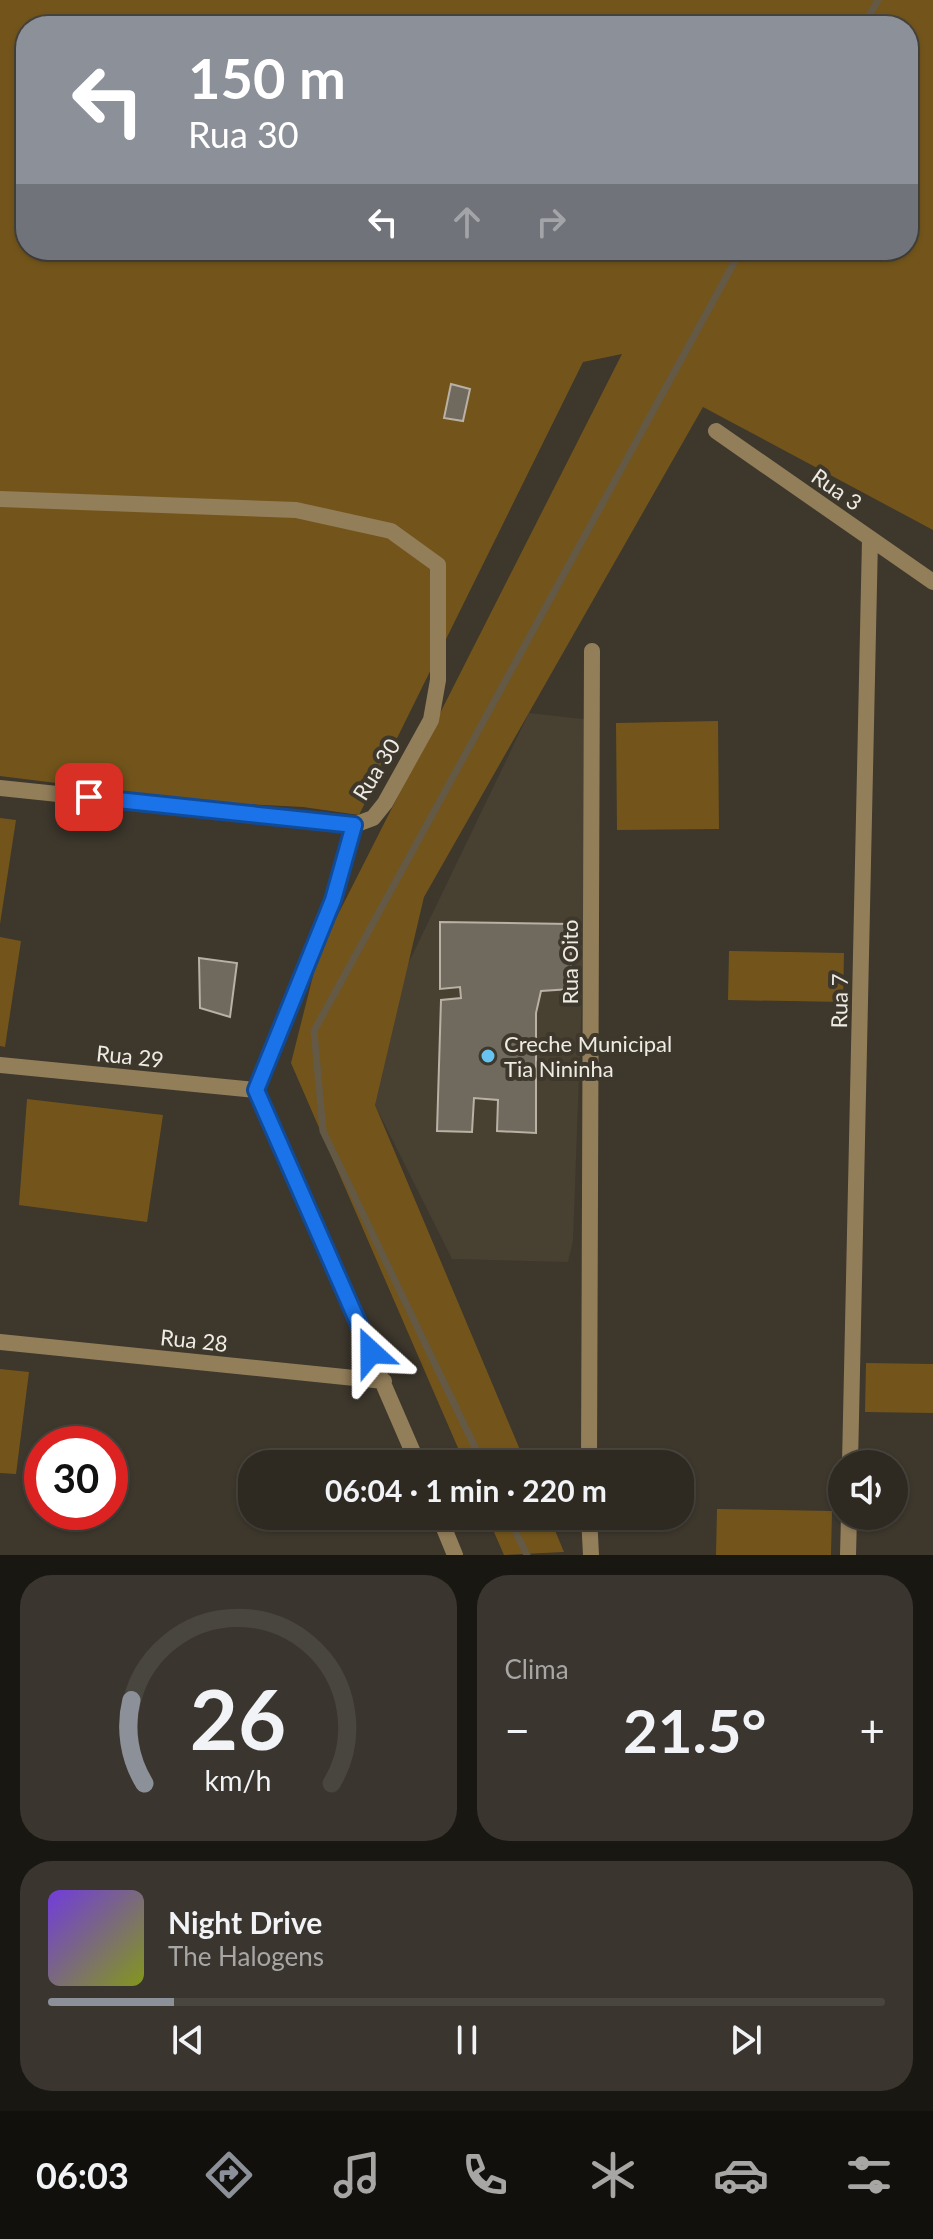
<!DOCTYPE html>
<html lang="pt">
<meta charset="utf-8">
<style>
:root{--surface:#2e2921;--page:#3a352e;--text:#f1f3f6;--muted:#a7a6a5;--line:#49453f;--accent:#8c9099}
body{margin:0;font-family:Lato,sans-serif;background:var(--page);color:var(--text);height:100vh;display:flex;flex-direction:column;font-size:30px;white-space:nowrap}
*{box-sizing:border-box;margin:0}
p{font-size:26px;color:var(--muted)}
.icon{flex:none;width:44px;height:44px;fill:none;stroke:currentColor;stroke-width:2;stroke-linecap:round;stroke-linejoin:round}
.map{position:relative;height:1555px;overflow:hidden}
.sheet{display:flex;flex-direction:column;gap:20px;padding:20px;background:#191712;flex:1}
.sheet>*{flex:none}
.hud{position:absolute;left:16px;top:16px;width:902px;height:244px;border-radius:32px;box-shadow:0 2px 6px #0004,0 0 0 2px var(--line);background:#8c9099;color:#fff;overflow:hidden}
.tools{position:absolute;left:828px;top:1450px;display:grid;gap:16px}
.tools a{display:grid;place-items:center;width:80px;height:80px;border-radius:50%;background:var(--surface);box-shadow:0 2px 6px #0004,0 0 0 2px var(--line);font-size:40px}
.speed{position:absolute;left:24px;top:1426px;display:flex;gap:16px;font-size:40px;font-weight:700;text-align:center}
.speed>*{display:grid;place-content:center;width:104px;height:104px;border-radius:50%;background:var(--surface);box-shadow:0 2px 6px #0004,0 0 0 2px var(--line);line-height:1}
.speed .limit{border:12px solid #d22;background:#fff;color:#111}
.pin{position:absolute;display:grid;place-items:center;width:68px;height:68px;color:#fff;margin:-34px;border-radius:16px;box-shadow:0 4px 12px #0006}
.me{position:absolute;width:88px;margin:-44px;rotate:336deg;stroke-linejoin:round;filter:drop-shadow(0 0 6px #0008)}
.turn{display:flex;align-items:center;gap:28px;height:168px;padding:0 40px;font-size:36px}
.turn .icon{width:104px;height:104px;stroke-width:2.5}
.turn b{display:block;font-size:56px;line-height:68px}
.lanes{display:flex;align-items:center;height:76px;padding:0 40px;background:#0003;justify-content:center;gap:40px;direction:ltr}
.lanes .off{opacity:.35}
.big{font-size:60px;font-weight:700;line-height:1.1}
.sheet .tile{flex:1;display:flex;flex-direction:column;justify-content:center;gap:12px;min-width:0;padding:0 28px;border-radius:32px;background:var(--page)}
.sheet .dial{align-items:center;gap:0}
.dial svg{height:208px;overflow:visible;fill:none;stroke:var(--line);stroke-width:7;stroke-linecap:round;text-anchor:middle}
.dial text{fill:var(--text);stroke:none}
.song{display:flex;align-items:center;gap:24px}
.cover{width:96px;height:96px;border-radius:12px;background:linear-gradient(135deg,hsl(260 70% 55%),hsl(70 70% 35%))}
.played{height:8px;border-radius:4px;background:linear-gradient(90deg,var(--accent) 15%,var(--line) 15%)}
.keys{display:flex;justify-content:space-around;direction:ltr}
.heat{display:flex;justify-content:space-between;align-items:center;font-size:44px;direction:ltr}
.sheet .tiles{flex:1;display:grid;gap:20px;grid-template-columns:1fr 1fr}
.tile:last-child{grid-column:span 2}
.trip{position:absolute;left:238px;top:1450px;width:456px;height:80px;border-radius:32px;background:var(--surface);box-shadow:0 2px 6px #0004,0 0 0 2px var(--line);font-weight:700;line-height:80px;text-align:center}
.menu{display:flex;height:128px;justify-content:space-around;align-items:center;background:#12100d;color:var(--muted)}
.menu .icon{width:56px;height:56px}
.menu .current{color:var(--accent)}
.menu b{font-size:36px;color:var(--text)}
.map>svg:first-child{display:block}
.built{fill:#484030}
.green{fill:#73551b;fill-rule:evenodd}
.lines{fill:none;stroke-linecap:round;stroke-linejoin:round}
.stream{stroke:#645944;stroke-width:7}
.building{fill:#70695e;stroke:#b8b1a4;stroke-width:2}
.street{stroke:#937e5a;stroke-width:16}
.route-casing{stroke:#114b97;stroke-width:20}
.route{stroke:#1a73e8;stroke-width:14}
.poi-dot{fill:#67c4f0;stroke:#3d372c;stroke-width:3}
.labels{text-anchor:middle;dominant-baseline:central;stroke-width:8;stroke-linejoin:round;paint-order:stroke}
.street-label{font-size:22px;fill:#eeebe4;stroke:#3d372c}
.poi-label{font-size:22px;fill:#eeebe4;stroke:#3d372c;text-anchor:start}
</style>
<div class="map">
<svg width="933" height="1555" viewBox="0 0 933 1555">
<rect width="100%" height="100%" fill="#3d372c"/>
<!-- built -->
<path class="built" d="M529,713L592,720L573,1241L568,1262L452,1259L375,1105L371,1041Z"/>
<!-- green -->
<path class="green" d="M0,0H933V530L703,407L424,897L375,1105L526,1464H465L291,1063L319,952L622,354L583,362L359,815L303,807L209,802L0,776ZM26,26H908V250H26Z
M718,721L719,829L617,830L616,723Z
M0,818L16,820L0,924Z
M0,937L21,941L5,1047L0,1046Z
M729,951L844,953L843,1002L728,1000Z
M27,1099L163,1115L147,1222L19,1205Z
M866,1363L933,1364V1413L865,1412Z
M0,1369L29,1372L16,1474L0,1473Z
M717,1509L832,1511L831,1555H716Z
M487,1516H549L564,1552L504,1555Z"/>
<g class="lines">
<!-- stream -->
<path class="stream" d="M863,26L878,0
M483,1464L323,1131L314,1031L741,250
M508,1516L527,1555"/>
</g>
<!-- building -->
<path class="building" d="M451,384L470,389L463,421L444,418Z
M440,922L571,924V989L541,991L536,1013V1133L497,1131L498,1100L474,1098L472,1132L437,1131L441,1000L461,998L460,987L440,989Z
M199,958L237,963L230,1017L200,1008Z"/>
<g class="lines">
<!-- street -->
<path class="street" d="M716,431L933,582
M0,499L296,510L391,531L438,565V680L431,720L385,803L373,818L354,825L0,788
M354,825L333,900L256,1090L418,1464
M0,1065L256,1090
M0,1342L384,1381
M589,1464L592,651
M850,1464L870,539
M439,1516L455,1555
M589,1516L591,1555
M848,1555L849,1516"/>
</g>
<g class="lines">
<!-- route casing -->
<g class="route-casing">
<path id="route" d="M89,797L354,825L333,900L256,1090L371,1352"/>
</g>
<!-- route -->
<use href="#route" class="route"/>
</g>
<!-- markers -->
<circle class="poi-dot" cx="488" cy="1056" r="8"/>
<g class="labels">
<!-- street labels -->
<g class="street-label">
<text transform="translate(837 489) rotate(35)">Rua 3</text>
<text transform="translate(376 769) rotate(-58)">Rua 30</text>
<text transform="translate(569 962) rotate(-90)">Rua Oito</text>
<text transform="translate(839 1001) rotate(-89)">Rua 7</text>
<text transform="translate(130 1056) rotate(6)">Rua 29</text>
<text transform="translate(194 1340) rotate(6)">Rua 28</text>
</g>
<!-- poi labels -->
<g class="poi-label">
<text x="504" y="1043">Creche Municipal<tspan x="504" dy="25">Tia Nininha</tspan></text>
</g>
</g>
</svg>
<div class="tools">
<a><svg class="icon" aria-label="sound" viewBox="0 0 24 24"><path d="M4 9h4l5-4v14l-5-4H4zM17 9q2 3 0 6"/></svg></a>
</div>
<div class="speed"><div class="limit">30</div></div>
<div class="pin" style="left:89px;top:797px;background:#d93025"><svg class="icon" aria-label="arrive" viewBox="0 0 24 24"><path d="M6 21V4h12l-3 4 3 4H6"/></svg></div>
<svg class="me" style="left:371px;top:1352px" viewBox="-20 -20 40 40"><path d="M0-17L14 15 0 8-14 15z" fill="#1a73e8" stroke="#fff" stroke-width="4"/></svg>
<div class="trip">06:04 · 1 min · 220 m</div>
<div class="hud">
<div class="turn"><svg class="icon" aria-label="left" viewBox="0 0 24 24"><path d="M17 20v-9H6M10 6l-5 5 5 5"/></svg><div><b>150 m</b>Rua 30</div></div>
<div class="lanes"><svg class="icon" aria-label="left" viewBox="0 0 24 24"><path d="M17 20v-9H6M10 6l-5 5 5 5"/></svg><svg class="icon off" aria-label="ahead" viewBox="0 0 24 24"><path d="M12 20V5M6 11l6-6 6 6"/></svg><svg class="icon off" aria-label="right" viewBox="0 0 24 24"><path d="M7 20v-9h11M14 6l5 5-5 5"/></svg></div>
</div>
</div>
<section class="sheet">
<div class="tiles">
<div class="tile dial"><svg viewBox="0 0 100 80">
<path d="M14 69A42 42 0 1 1 86 69"/>
<path d="M14 69A42 42 0 0 1 9 37" stroke="#8c9099"/>
<text x="50" y="56" font-size="32" font-weight="700">26</text>
<text x="50" y="72" font-size="11">km/h</text>
</svg></div>
<div class="tile"><p>Clima</p>
<div class="heat"><a>−</a><b class="big">21.5°</b><a>+</a></div>
</div>
<div class="tile">
<div class="song"><i class="cover"></i><div><b>Night Drive</b><p>The Halogens</p></div></div>
<div class="played"></div>
<div class="keys"><svg class="icon" aria-label="previous" viewBox="0 0 24 24"><path d="M18 5L8 12l10 7zM5 5v14"/></svg><svg class="icon" aria-label="pause" viewBox="0 0 24 24"><path d="M8 5v14M16 5v14"/></svg><svg class="icon" aria-label="next" viewBox="0 0 24 24"><path d="M6 5l10 7-10 7zM19 5v14"/></svg></div>
</div>
</div>
</section>
<nav class="menu">
<b>06:03</b>
<svg class="icon current" aria-label="directions" viewBox="0 0 24 24"><path d="M12 3l9 9-9 9-9-9zM9 14v-3h6M13 9l2 2-2 2"/></svg>
<svg class="icon" aria-label="music" viewBox="0 0 24 24"><path d="M9 18V5l10-2v13"/><circle cx="6" cy="18" r="3"/><circle cx="16" cy="16" r="3"/></svg>
<svg class="icon" aria-label="phone" viewBox="0 0 24 24"><path d="M5 4h4l2 5-3 2q2 4 5 5l2-3 5 2v4C11 20 4 13 5 4z"/></svg>
<svg class="icon" aria-label="climate" viewBox="0 0 24 24"><path d="M12 3v18M4 7l16 10M4 17L20 7"/></svg>
<svg class="icon" aria-label="car" viewBox="0 0 24 24"><path d="M5 17H2v-5l4-1 3-4h7l3 4 3 1v5h-3M9 17h6M6 11h13"/><circle cx="7" cy="17" r="2"/><circle cx="17" cy="17" r="2"/></svg>
<svg class="icon" aria-label="filters" viewBox="0 0 24 24"><path d="M4 7h16M4 17h16"/><circle cx="9" cy="7" r="2"/><circle cx="15" cy="17" r="2"/></svg>
</nav>
